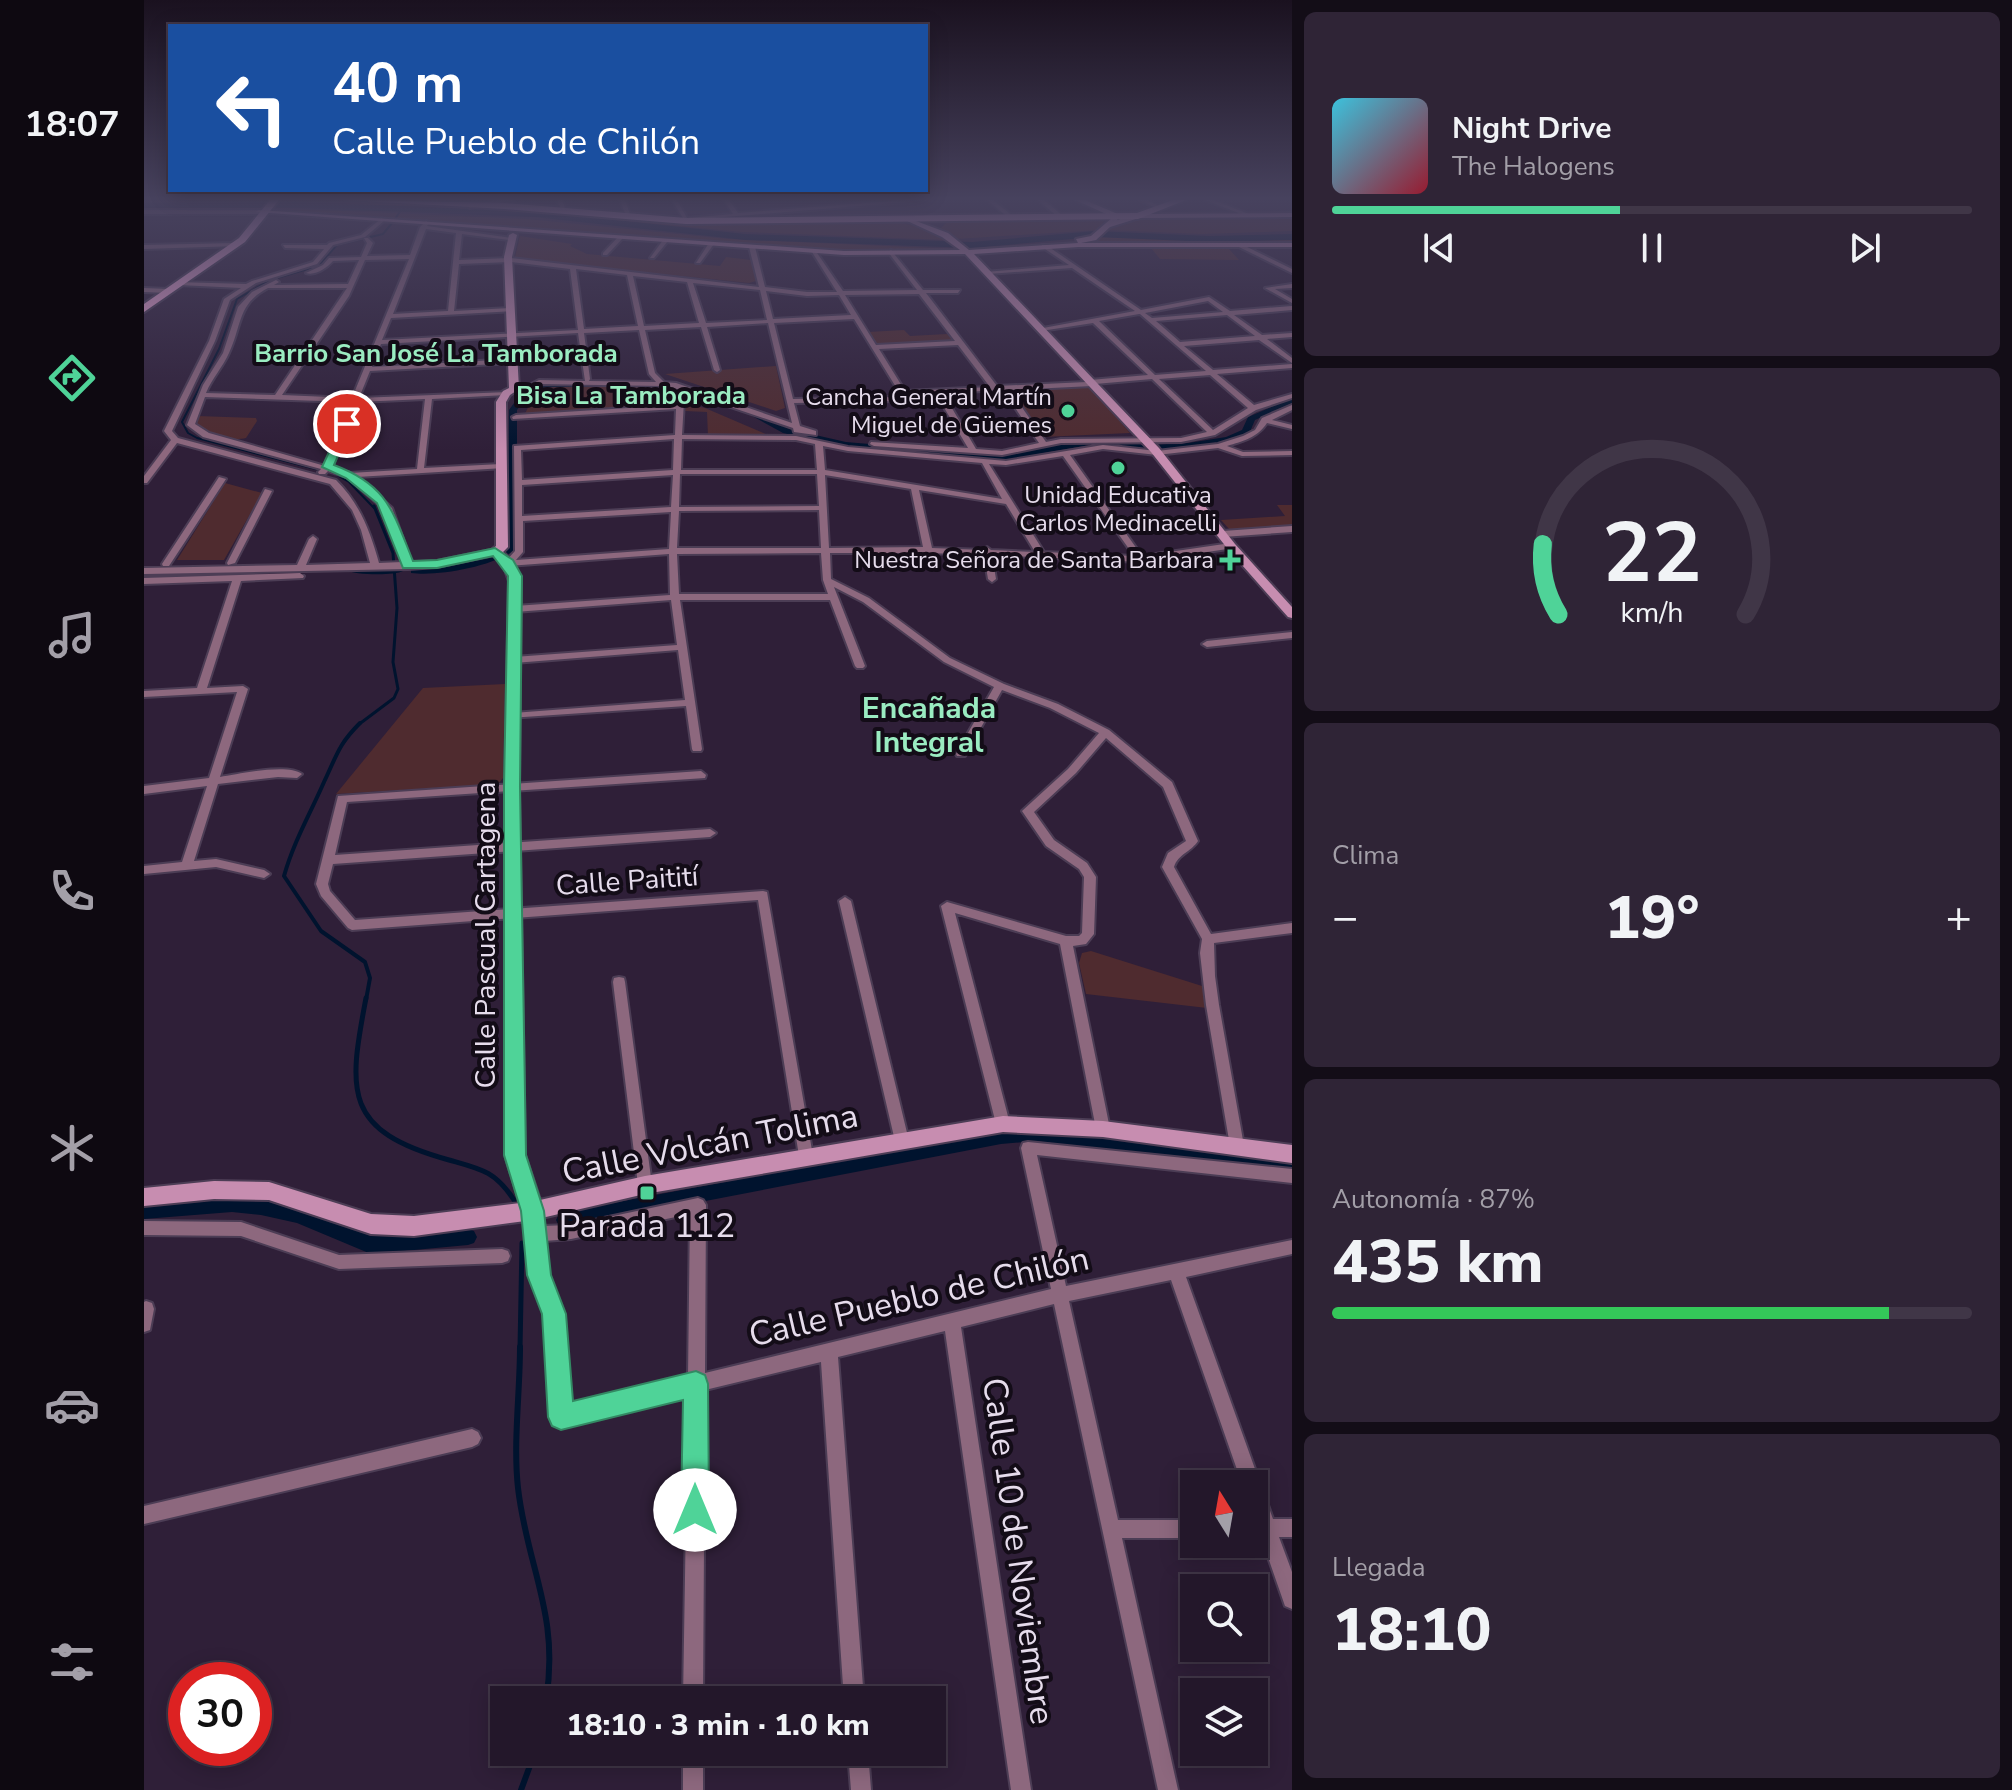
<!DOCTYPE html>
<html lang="es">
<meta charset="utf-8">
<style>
:root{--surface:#23172a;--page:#2f2436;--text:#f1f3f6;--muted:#a39fa8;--line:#403647;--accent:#4fd398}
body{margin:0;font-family:"Nunito Sans",sans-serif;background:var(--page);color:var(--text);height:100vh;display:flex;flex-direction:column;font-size:30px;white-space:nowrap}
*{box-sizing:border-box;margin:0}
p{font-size:26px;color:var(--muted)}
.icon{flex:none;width:44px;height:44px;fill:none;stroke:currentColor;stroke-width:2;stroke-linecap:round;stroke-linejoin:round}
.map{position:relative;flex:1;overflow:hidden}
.panel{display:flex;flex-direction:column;gap:12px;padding:12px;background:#130d17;width:720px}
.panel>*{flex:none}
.top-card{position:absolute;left:24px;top:24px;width:760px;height:168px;border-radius:0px;box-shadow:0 4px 20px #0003,0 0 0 2px var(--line);background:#1a4fa0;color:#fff;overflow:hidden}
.needle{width:52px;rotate:349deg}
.buttons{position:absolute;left:1036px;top:1470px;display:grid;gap:16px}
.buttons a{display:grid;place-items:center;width:88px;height:88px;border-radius:0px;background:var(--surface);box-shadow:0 4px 20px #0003,0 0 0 2px var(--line);font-size:40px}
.speed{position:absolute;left:24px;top:1662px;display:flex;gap:16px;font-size:40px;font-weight:700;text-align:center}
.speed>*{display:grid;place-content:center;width:104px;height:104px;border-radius:50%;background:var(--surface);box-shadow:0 4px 20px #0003,0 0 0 2px var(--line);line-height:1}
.speed .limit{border:12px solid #d22;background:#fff;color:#111}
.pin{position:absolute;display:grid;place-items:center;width:68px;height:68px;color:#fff;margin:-34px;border:4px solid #fff;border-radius:50%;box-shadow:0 2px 8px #0007}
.me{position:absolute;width:88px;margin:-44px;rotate:0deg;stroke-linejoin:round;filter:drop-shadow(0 0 6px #0008)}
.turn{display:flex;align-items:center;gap:28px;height:168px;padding:0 32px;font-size:36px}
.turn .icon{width:104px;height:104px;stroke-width:2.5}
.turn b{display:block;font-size:56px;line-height:68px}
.big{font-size:60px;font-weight:800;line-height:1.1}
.panel .tile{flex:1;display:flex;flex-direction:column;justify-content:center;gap:12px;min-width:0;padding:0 28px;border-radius:12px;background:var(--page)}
.panel .dial{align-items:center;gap:0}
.dial svg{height:208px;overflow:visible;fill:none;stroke:var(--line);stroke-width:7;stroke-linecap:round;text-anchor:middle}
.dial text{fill:var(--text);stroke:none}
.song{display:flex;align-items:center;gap:24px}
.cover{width:96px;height:96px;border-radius:12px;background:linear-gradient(135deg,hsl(190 70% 55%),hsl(350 70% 35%))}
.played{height:8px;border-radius:4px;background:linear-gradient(90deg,var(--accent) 45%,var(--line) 45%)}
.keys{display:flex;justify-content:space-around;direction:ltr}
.heat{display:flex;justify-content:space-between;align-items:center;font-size:44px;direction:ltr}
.charge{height:12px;border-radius:6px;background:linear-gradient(90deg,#34c759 87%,var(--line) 0)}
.trip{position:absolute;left:346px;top:1686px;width:456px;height:80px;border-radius:0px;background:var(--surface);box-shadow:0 4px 20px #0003,0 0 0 2px var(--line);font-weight:800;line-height:80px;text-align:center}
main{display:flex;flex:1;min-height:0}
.tab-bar{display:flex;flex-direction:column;width:144px;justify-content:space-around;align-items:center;background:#0e0911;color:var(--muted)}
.tab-bar .icon{width:56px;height:56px}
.tab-bar .current{color:var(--accent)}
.tab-bar b{font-size:36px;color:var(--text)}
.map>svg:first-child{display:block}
.green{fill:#4f2b2f}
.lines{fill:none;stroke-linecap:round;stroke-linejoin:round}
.stream-far4{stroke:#00132e;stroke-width:2}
.stream-far3{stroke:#00132e;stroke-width:3}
.stream-far2{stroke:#00132e;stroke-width:4}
.stream-far1{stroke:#00132e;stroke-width:5}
.stream{stroke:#00132e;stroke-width:6}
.canal{fill:#00132e;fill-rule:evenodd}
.river{fill:#00132e;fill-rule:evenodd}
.street-casing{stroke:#4c3d55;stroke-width:4}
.secondary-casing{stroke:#4c3d55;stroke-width:4}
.primary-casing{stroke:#4c3d55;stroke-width:4}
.street{fill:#8d687e;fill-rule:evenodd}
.secondary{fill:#c78db0;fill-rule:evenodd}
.primary{fill:#f4a9d6;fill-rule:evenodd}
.route{fill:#4fd398;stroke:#338963;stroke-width:2}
.poi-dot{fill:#4fd398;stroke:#130c17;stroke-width:3}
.labels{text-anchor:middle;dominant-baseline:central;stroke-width:8;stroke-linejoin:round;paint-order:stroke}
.far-poi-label{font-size:24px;fill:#e6dcec;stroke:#130c17;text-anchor:end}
.far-neighbourhood-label{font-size:26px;font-weight:bold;fill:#9aecc1;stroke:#130c17}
.street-label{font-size:28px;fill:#e6dcec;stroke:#130c17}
.neighbourhood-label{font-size:30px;font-weight:bold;fill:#9aecc1;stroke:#130c17}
.near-street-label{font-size:34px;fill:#e6dcec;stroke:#130c17}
.near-poi-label{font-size:34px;fill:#e6dcec;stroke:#130c17}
</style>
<main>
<nav class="tab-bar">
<b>18:07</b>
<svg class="icon current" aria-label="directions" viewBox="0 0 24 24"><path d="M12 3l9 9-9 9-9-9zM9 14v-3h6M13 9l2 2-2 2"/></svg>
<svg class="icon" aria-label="music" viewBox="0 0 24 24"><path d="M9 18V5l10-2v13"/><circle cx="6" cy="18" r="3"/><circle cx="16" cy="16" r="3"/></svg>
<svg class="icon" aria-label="phone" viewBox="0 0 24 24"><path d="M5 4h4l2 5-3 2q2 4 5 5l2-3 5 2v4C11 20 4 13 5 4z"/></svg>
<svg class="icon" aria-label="climate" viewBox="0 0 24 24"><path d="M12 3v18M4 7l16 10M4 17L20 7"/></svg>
<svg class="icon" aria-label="car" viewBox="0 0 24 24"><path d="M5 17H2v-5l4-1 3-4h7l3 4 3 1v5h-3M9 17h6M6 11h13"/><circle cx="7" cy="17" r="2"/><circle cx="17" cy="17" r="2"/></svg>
<svg class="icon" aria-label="filters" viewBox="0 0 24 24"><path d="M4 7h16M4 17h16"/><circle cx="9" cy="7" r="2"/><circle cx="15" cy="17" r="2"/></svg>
</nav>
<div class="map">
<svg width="1148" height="1790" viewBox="0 0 1148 1790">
<rect width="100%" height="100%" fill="#2f1f38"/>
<!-- green -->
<path class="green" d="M134,200L356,207L539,222L747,220L782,229L803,240L599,232L394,213Z
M128,208L383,219L584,239L810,249L700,252L245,220Z
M1148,216V231L1058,234L963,230L999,218Z
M953,218L960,221L955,230L812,239L796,229L802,223L818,219Z
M376,236L428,244L426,246L443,254L576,266L582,257L607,260L612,281L605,283L374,259L371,257Z
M954,237L1148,240V244L930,243Z
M1007,248L1085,249L1095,260L1016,259Z
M760,330L766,336L803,334L810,341L733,345L724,332Z
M632,366L641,408L632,411L521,374Z
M458,384L512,386L529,399V405L380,416L388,399L399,388Z
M946,387L986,433L899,437L868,392Z
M543,404L561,408L624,435L564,436L563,412L541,411Z
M53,416L112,418L113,421L102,438C87,442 64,435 53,425Z
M81,483L118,493L80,560H33Z
M1133,505H1148V527L1086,530L1077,520L1141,516Z
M361,684L359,778L354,784L192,794L279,688Z
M947,951L1058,986L1063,1008L942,994L935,963L938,953Z"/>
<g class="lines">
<!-- stream-far4 -->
<path class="stream-far4" d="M251,219L257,210
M230,508L205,482L191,474L53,438L44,433L38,422L75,349L93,299L126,280L174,266L193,245L239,234L248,223"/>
<!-- stream-far3 -->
<path class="stream-far3" d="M214,725L250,698L254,689L249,662L253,608L249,553L230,506"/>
<!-- stream-far2 -->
<path class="stream-far2" d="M216,723C194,745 193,755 180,782C166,814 150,841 140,876L177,931L221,962L226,978L222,1000"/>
<!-- stream-far1 -->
<path class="stream-far1" d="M222,998C204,1092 199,1131 305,1160C337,1169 351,1171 370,1200
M376,1349L378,1243"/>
<!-- stream -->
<path class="stream" d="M376,1347C376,1393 369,1443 374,1488C383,1567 416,1615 402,1700
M377,1790L391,1752"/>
<!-- canal -->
<path class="canal" d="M400,383H509L513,385L509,387H401L386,393L373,410V548C353,566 294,577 267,573V569C299,564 336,566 363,547L365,410L380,389Z
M1148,398V403L1111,420L1105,434L1084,442L1044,449L1002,451L951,444L855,461L702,448L639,433L601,412L608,410L645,429L702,442L855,455L951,438L1002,445L1044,443L1082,437L1098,430L1104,417Z
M141,567L145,568V572L0,578V572Z
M234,567L254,568L259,571C250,576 210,575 201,570L206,567Z
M892,1127L1148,1157V1173L892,1141L857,1144L421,1228L415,1226L412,1220L415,1214L421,1212L857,1130Z
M88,1196L117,1199L154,1207L227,1236L324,1229L330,1231L333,1237L330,1243L324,1245L227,1254L153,1223L117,1215L88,1212L0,1219V1203Z"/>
<!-- river -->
<path class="river" d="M154,202L390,211L601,234L828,242L951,231L1066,236L1148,234V240L1066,242L951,237L828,248L601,240L390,217L154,208L0,209V203Z"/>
<!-- street casing -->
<g class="street-casing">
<path id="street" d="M353,200H369L326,208L323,206Z
M413,200H418L422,211H418Z
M476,200H481L487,217L482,216Z
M528,200H533L543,218L589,214L580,200H585L594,213L760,200H787L544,220L542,223Z
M843,200H849L871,218L866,219Z
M894,200H900L920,217L915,218Z
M995,200H1003L1015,206L1010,207Z
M1061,200H1069L1110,216L1105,217Z
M0,210H115L118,212L115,214H0Z
M238,218L240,221L221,237L189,245L173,264L112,283L86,300L71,341L28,431L34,438L192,480C216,504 226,531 235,563L258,562L240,509L203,477L184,471L181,474H175L174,472L177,469L59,437L43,425L59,385L79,353L94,307L108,292L132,280L135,282L130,285L204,284L215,260L189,261C183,268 171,276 162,273L179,265L185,258L217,257L223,243L220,238H224L229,243L223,256L266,255L276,227L282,221L285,223L283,226L368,238L365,240L318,234L315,260L367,258L615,287L605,247L608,245L611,247L621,287L663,292H693L668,252L671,250L699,291L773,290L744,252L747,250L779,290H816L814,293H782L853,386L943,382L946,380L1004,375L949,323L897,331V329L899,328L991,311L928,268L844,274L841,272L925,265L898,247V245H902L997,310L1065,297L1086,311L1148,306V310L1090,315L1118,335L1148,333V337L1123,339L1148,358V363L1115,340L1040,346L1069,370L1148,364V368L1073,374L1110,405L1148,394V398L1112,410L1071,435L1037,442L917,443L858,455L730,446L726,444L727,442L824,448L792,394L760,395L758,400L756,401L650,403L656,426L672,431V435L650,432L649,428L524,386L540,401L538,435L652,436L704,447L862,461L959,445L1013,451L1074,444L1099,436L1111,430L1118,418L1148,405V410L1128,420L1148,425V429L1123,423C1113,438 1099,441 1083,446L1099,452L1148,451V455L1098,456L1074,448L1013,455L959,449L926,455L998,556L1087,543L1090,544V548L996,562L848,555L852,579L848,582L844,579L840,555L784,553H686L687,579L725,598L806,658L860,684L914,704L965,730L1028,782L1054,841C1047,852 1034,854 1030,867L1067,934L1148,923V933L1070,943L1071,976L1075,1005L1100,1146L1098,1151L1093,1152L1088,1151L1086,1146L1062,1005L1056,953L1058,939L1018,867L1024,853L1042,841L1019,787L962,738L932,773L890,812L910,840L943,863L952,877L950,934L942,944L929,946L966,1129L964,1133L959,1135L954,1133L952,1129L916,944L811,913L866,1124L864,1128L859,1130L854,1128L852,1124L797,906L803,902L922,936H935L938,933L940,877L935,869L902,846L878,811L924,769L955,733L906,708L858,690L821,756H813L812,754L850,687L800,662L719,602L690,587L721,666L719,668H713L711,666L686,600H536L558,749L557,751H549L548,749L542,706L365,718V714L369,713L541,700L534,650L370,663L365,660L370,657L533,645L527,600L371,612L366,609L371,606L526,595L525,554L364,566L360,563L371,551L370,446L531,435L532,409L369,419L368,417L372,415L532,405V401L516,386L396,384L378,393H374V391L395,380L441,381L434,333L237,344L228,367L369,359L372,361L369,363L226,371L215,398L364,392V394L362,395L288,399L280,468L357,464L361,466L360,468L213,477L248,508L267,562L293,561L352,549L356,552L355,554L293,567L264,569L0,574V568L153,565L165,539L169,536L173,539L162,565L226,563L217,530L208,510L186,484L33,443L3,483H0V476L27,440L20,431L65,341L80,299L97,288L35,285L33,282L102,284L108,281L169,262L180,249L141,248L139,245H183L185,243L217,235ZM282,229L312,233L304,311L249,314ZM265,259L208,398L138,395L205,296L221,260ZM367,262L426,269L434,330L238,340L247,318L369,311L367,308L310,311L315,264ZM432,269L483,275L494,326L440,329ZM489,276L543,282L555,323L500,326ZM549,283L616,290L623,320L562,323ZM124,288H203L131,395L62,393C68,378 79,367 85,353C98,326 93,304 124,288ZM622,291L663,296L695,295L707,315L629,319ZM775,294L811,341L732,345L701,295ZM1064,301L1079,312L1008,318L1001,313ZM995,314H996L1062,371L1011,375L955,321ZM1083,315L1111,336L1036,342L1012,321ZM710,319L755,392L752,397L649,399L630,323ZM624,323L648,423L532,383L520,382L511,373L501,330L557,327L570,370L573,372L576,370L563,327ZM495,330L505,374L512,382L445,381L446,379L440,333ZM814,345L846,387L761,391L735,349ZM1066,375L1104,408L1069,430L1015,379ZM1008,379L1063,432L1037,438L917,439L902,442L866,390L948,386L951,384ZM859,390L895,443L858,451L832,449L799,393ZM61,397L207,402L181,466L65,433L51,424ZM281,399L273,469L206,473L188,467L214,402ZM530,439L529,470L378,480L377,450ZM538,439L652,440L671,444L673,470H537ZM679,446L704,451L838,463L858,499L681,470ZM919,456L990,556L900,552L845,464L862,465ZM536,474H673L675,506L535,507ZM529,475L527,507L378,516V485ZM681,475L767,489L779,547L685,548ZM775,490L862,504L891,552L847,550L843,547L839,550L788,548ZM675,510L677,548H533L535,511ZM527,512L525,549L372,560L379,552V521ZM677,553L679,580L684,594H535L533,554Z
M474,237L479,238L463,255H459V253Z
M519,240L524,241L510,258H506Z
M92,243L94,246L0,249V245Z
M565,243L570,244L556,263H552Z
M1095,245H1099L1148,269V273L1095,247Z
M1148,284V288L1131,289L1148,299V303L1121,288Z
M0,288L24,289L27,291L24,293L0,292Z
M75,477L82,479L25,566H19L18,564Z
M121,489L128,491L91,563L84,565L83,563Z
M1148,526V532L1079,537L1075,534L1079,531Z
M156,573L160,576L159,578L97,581L63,688L99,686L104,689L76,777C96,774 143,763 158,774L153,778L134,777L74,784L50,861L72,859L120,870L126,874L120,878L72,867L0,874V866L38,862L63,786L0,794V786L65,778L93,692L0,697V691L53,688L88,581L0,584V578Z
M1148,632V638L1063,647L1058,644L1063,641Z
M557,771L562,775L561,778L203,802L191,855L566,829L572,833L566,837L189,864L184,884L186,891L211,920L619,891L623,892L669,1156L667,1161L662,1163L657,1161L655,1156L614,900L208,930L204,928L177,896L172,884L194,796Z
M701,897L707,901L765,1141L763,1146L758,1147L753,1146L751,1141L695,901Z
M475,977L480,978L481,982L508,1185L506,1190L501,1192L496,1190L494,1185L469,982L470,978Z
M884,1142L1148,1169V1183L893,1155L922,1286L1148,1240V1254L1042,1277L1129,1519H1148V1537H1135L1148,1572V1609L1141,1606L1117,1537H1110V1484H1098L1027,1280L925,1301L974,1520H1050V1538H978L1034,1790H1014L910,1304L817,1327L887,1790H867L801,1331L694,1357L720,1700H700L677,1362L561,1390L559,1700H539L544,1394L417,1426L411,1423L408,1417L402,1314L387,1275L381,1211L384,1206L389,1204L394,1206L398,1226L427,1225L554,1198L559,1200L562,1205L561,1373L907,1289L877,1148L879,1143ZM546,1214L544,1378L425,1406L418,1314L403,1275L400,1241L427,1239Z
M0,1221L97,1222L195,1255L358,1249L364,1251L366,1256L364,1261L358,1263L195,1269L97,1236L0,1235Z
M2,1301L8,1303L10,1309L6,1330L0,1332V1302Z
M328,1429L334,1432L337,1438L334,1444L328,1447L0,1524V1506Z
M539,1752H559V1790H539Z
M704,1752H724L727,1790H707Z"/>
</g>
<!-- secondary casing -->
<g class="secondary-casing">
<path id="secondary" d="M931,200H941L976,215L973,220L994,214L1148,213V217L995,218L966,227L952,240L937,243H1148V247H934L830,254L1015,448L1091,544L1148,607V618L1144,617L1083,548L1007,452L821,254L700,255L112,212L115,210L700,251L816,250L798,237L759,219L764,218L804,233L825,250L934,243L932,239L947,236L969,217Z
M369,233L373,235L368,257L375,389L366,395L362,402L364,547L359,552L370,563L377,581L375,787L381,1155L396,1200L501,1176L859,1116L959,1121L1148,1145V1163L959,1137L859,1132L501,1194L389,1220L270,1236L227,1234L125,1200L70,1199L0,1206V1188L70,1181L125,1182L227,1214L270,1216L376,1203L361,1155V787L365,581L359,564L345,552L352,546V402L359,391L365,388L360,257L365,235Z"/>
</g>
<!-- primary casing -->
<g class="primary-casing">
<path id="primary" d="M126,200H135L101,242L0,312V304L95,238Z
M201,200L361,203L542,218L993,213L1029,200H1042L994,219L542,224L361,209Z"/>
</g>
<!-- street -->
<use href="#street" class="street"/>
<!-- secondary -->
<use href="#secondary" class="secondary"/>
<!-- primary -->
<use href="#primary" class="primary"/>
</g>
<!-- sky -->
<linearGradient id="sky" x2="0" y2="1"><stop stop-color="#1a111f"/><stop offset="0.44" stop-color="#47425e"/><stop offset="1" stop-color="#47425e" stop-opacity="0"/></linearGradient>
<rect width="1148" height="451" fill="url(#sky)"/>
<!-- route -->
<path class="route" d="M199,422L208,424L190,465C244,485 249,512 269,561L293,560L351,548L369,560L378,576L376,787L382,1155L400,1211L407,1275L422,1314L429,1401L552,1371L561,1375L564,1384L565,1510L561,1520L551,1524L541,1520L537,1510L539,1400L417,1430L408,1426L404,1417L398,1314L383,1275L377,1211L360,1155V787L364,576L349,556L293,568H259L233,503L202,478L178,467Z"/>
<!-- markers -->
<g class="poi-dot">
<circle cx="924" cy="411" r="8"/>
<circle cx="974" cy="468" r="8"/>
<path d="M1082 548h8v8h8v8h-8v8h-8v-8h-8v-8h8z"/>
<rect x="495" y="1185" width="16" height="16" rx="4"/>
</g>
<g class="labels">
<!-- far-poi labels -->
<g class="far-poi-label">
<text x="908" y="397">Cancha General Martín<tspan x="908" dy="28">Miguel de Güemes</tspan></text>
<text x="974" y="495" text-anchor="middle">Unidad Educativa<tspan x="974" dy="28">Carlos Medinacelli</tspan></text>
<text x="1070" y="560">Nuestra Señora de Santa Barbara</text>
</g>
<!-- far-neighbourhood labels -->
<g class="far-neighbourhood-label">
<text x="292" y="353">Barrio San José La Tamborada</text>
<text x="487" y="395">Bisa La Tamborada</text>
</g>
<!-- street labels -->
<g class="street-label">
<text transform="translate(483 881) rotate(-4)">Calle Paitití</text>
<text transform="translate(342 935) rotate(-90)">Calle Pascual Cartagena</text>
</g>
<!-- neighbourhood labels -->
<g class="neighbourhood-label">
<text x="785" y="708">Encañada<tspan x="785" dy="34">Integral</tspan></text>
</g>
<!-- near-street labels -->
<g class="near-street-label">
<text transform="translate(566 1144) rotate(-11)">Calle Volcán Tolima</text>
<text transform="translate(775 1297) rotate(-13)">Calle Pueblo de Chilón</text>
<text transform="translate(874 1551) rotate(82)">Calle 10 de Noviembre</text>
</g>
<!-- near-poi labels -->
<g class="near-poi-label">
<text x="503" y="1226">Parada 112</text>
</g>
</g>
</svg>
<div class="buttons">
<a><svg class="needle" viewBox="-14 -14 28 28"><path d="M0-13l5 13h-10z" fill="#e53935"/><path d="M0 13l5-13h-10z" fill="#a39fa8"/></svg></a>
<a><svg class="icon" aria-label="search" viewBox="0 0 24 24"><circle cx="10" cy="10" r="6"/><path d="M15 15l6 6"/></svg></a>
<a><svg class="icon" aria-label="layers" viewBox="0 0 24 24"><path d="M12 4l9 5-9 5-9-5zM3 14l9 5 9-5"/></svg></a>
</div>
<div class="speed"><div class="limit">30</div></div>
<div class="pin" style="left:203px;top:424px;background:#d93025"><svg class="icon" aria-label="arrive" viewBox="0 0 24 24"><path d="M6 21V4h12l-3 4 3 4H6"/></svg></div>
<svg class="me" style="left:551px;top:1510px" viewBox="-20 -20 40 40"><circle r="19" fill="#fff"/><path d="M0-13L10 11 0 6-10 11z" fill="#4fd398"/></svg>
<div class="trip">18:10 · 3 min · 1.0 km</div>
<div class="top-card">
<div class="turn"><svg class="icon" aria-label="left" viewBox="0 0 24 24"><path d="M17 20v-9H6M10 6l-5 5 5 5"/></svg><div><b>40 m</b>Calle Pueblo de Chilón</div></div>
</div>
</div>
<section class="panel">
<div class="tile">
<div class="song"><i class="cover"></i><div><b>Night Drive</b><p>The Halogens</p></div></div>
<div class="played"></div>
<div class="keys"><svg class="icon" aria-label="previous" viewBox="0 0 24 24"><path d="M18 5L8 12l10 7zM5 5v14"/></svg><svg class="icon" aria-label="pause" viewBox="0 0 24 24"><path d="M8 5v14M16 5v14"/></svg><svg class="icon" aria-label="next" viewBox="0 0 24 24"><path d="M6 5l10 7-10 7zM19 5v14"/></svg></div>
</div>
<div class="tile dial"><svg viewBox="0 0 100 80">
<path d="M14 69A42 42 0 1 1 86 69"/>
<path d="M14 69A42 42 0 0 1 8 42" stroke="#4fd398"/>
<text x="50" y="56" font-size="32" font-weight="700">22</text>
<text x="50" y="72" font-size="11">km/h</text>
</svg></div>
<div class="tile"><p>Clima</p>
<div class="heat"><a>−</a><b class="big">19°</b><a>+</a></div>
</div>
<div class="tile"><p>Autonomía · 87%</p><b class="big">435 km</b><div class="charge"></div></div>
<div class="tile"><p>Llegada</p><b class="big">18:10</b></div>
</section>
</main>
